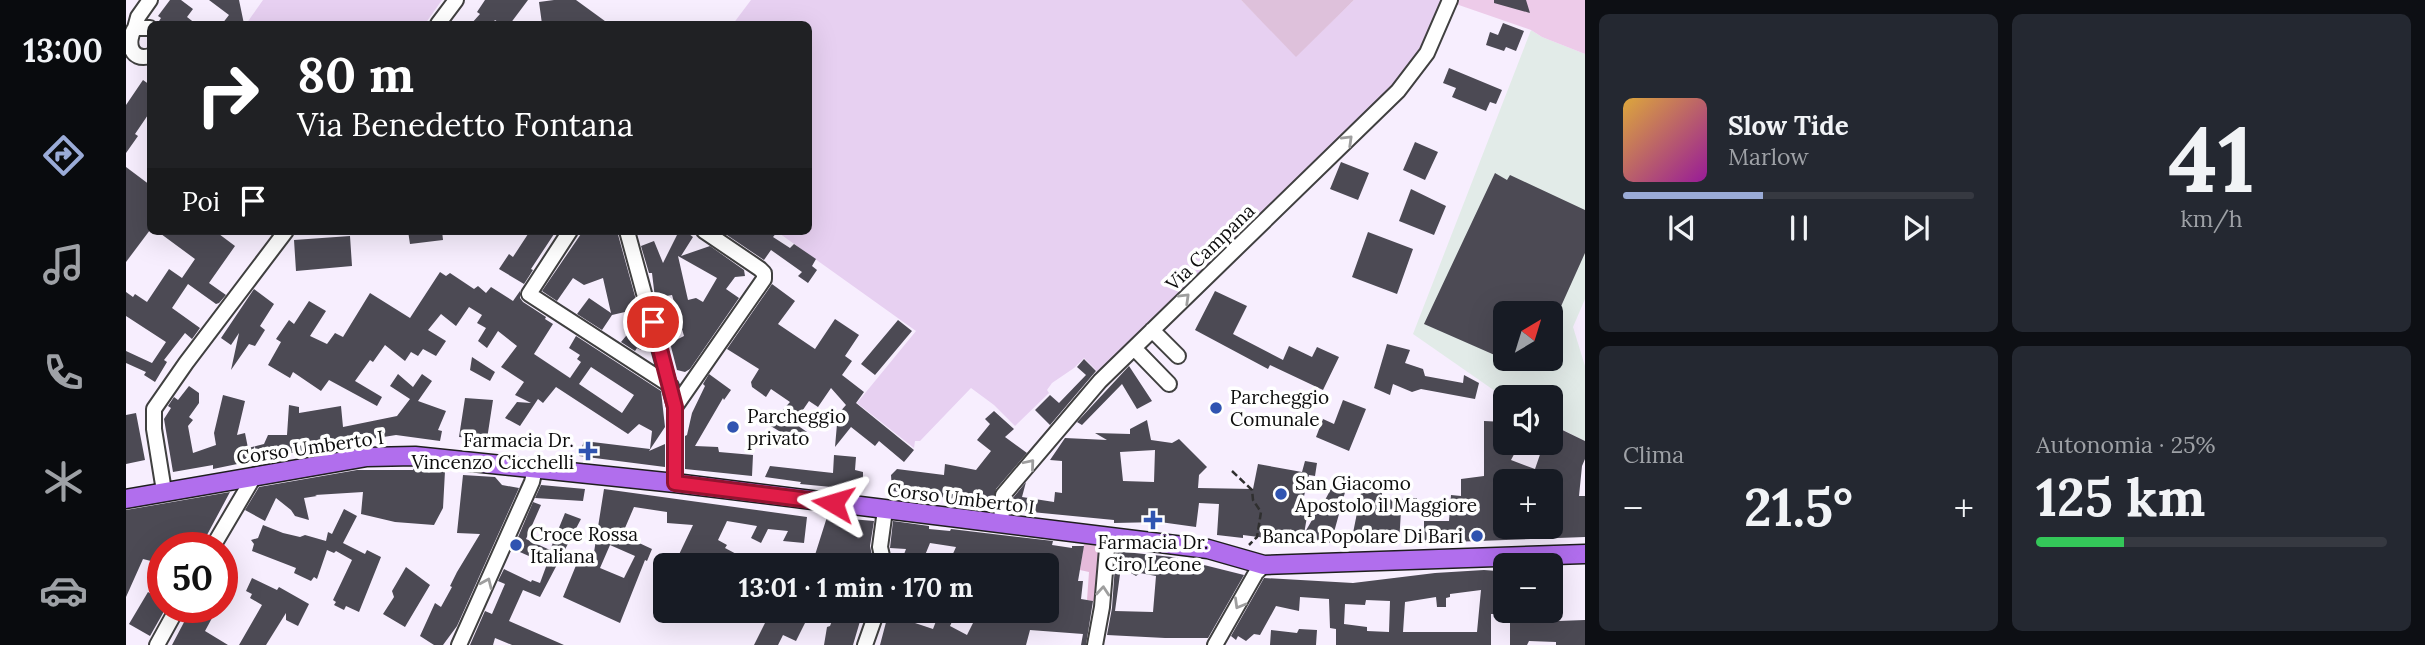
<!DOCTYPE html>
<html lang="it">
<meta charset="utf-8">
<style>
:root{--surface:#171b24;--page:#242831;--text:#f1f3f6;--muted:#9ea1a6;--line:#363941;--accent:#9aabd7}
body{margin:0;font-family:Lora,serif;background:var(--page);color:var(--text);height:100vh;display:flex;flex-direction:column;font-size:26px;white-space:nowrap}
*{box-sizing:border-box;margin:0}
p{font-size:23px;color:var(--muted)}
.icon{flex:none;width:38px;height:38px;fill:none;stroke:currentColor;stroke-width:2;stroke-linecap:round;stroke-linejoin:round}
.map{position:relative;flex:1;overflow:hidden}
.drawer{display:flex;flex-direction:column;gap:14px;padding:14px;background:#0d0f14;width:840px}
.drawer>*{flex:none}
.guide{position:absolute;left:21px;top:21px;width:665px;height:214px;border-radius:10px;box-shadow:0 7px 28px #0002;background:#202124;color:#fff;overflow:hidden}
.needle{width:46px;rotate:38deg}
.controls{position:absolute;left:1367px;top:301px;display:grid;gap:14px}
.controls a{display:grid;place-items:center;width:70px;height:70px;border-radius:10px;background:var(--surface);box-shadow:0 7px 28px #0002;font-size:35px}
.speed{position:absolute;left:21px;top:532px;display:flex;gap:14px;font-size:35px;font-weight:700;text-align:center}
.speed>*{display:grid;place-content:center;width:91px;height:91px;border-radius:50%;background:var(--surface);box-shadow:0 7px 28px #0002;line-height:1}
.speed .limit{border:10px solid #d22;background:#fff;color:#111}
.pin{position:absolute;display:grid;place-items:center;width:60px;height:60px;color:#fff;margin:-30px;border:4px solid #fff;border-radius:50%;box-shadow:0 2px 7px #0007}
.me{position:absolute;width:77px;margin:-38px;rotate:277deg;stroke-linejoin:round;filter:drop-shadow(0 0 5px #0008)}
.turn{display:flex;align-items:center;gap:24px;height:147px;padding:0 35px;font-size:32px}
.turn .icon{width:91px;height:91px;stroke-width:2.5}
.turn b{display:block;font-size:49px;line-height:60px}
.then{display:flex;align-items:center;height:66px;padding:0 35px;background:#0003;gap:14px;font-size:26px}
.big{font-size:52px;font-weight:700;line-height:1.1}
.drawer .card{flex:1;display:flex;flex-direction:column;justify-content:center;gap:10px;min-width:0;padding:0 24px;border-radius:10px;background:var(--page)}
.drawer .dial{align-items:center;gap:0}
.dial b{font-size:91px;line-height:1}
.song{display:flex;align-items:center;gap:21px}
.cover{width:84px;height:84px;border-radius:10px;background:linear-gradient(135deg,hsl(40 70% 55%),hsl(300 70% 35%))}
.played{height:7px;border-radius:4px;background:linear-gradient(90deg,var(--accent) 40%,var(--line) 40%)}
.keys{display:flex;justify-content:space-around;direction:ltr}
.heat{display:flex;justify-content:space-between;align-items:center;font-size:38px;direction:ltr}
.charge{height:10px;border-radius:5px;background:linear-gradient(90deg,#34c759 25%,var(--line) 0)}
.drawer .tiles{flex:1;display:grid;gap:14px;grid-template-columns:repeat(2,1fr)}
.trip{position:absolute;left:527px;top:553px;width:406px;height:70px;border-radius:10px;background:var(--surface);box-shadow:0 7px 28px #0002;font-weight:700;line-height:70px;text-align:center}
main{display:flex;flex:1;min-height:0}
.tab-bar{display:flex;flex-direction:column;width:126px;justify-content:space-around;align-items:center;background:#090b0e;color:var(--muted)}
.tab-bar .icon{width:49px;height:49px}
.tab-bar .current{color:var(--accent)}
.tab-bar b{font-size:32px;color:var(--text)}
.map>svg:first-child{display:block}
.industrial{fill:#e2ebe8;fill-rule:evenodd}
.farmland{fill:#e7d0f1}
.green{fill:#e5bada}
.cemetery{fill:#dec1db}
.pitch{fill:#edcbe9}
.building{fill:#4c4a54;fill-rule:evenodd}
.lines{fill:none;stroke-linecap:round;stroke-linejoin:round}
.minor-casing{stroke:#404040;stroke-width:18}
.major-casing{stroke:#1e1e1e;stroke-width:21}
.path{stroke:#2f2f2f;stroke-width:2.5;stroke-dasharray:7 3.5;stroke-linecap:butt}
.minor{stroke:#fff;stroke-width:14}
.major{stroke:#b16eed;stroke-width:18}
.oneway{stroke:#9e9e9e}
.route-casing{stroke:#92132f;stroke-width:18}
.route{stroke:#e11d48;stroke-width:12}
.poi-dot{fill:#3054b1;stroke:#fff;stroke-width:2.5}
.labels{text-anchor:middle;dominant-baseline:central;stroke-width:7;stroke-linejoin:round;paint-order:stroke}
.street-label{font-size:19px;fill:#0d0d0d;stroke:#fff}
.poi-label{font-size:19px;fill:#0d0d0d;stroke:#fff;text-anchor:start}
</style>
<main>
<nav class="tab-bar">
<b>13:00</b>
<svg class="icon current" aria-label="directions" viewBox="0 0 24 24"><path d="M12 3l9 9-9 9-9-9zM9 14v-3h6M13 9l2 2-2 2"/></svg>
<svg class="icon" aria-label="music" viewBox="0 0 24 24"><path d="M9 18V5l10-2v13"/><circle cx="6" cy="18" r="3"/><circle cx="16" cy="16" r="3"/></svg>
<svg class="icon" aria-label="phone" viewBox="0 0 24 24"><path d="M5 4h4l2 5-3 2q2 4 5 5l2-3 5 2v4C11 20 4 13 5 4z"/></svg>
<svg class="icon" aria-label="climate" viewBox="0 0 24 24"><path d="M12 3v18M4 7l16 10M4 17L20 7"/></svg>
<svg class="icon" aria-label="car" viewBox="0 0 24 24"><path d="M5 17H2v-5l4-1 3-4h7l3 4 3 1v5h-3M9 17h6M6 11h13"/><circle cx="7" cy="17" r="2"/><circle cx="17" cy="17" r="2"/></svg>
</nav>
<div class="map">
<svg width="1459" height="645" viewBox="0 0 1459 645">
<rect width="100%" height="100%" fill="#f7eefe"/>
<!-- industrial -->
<path class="industrial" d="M1405,30L1416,37L1459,54V299L1447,327L1459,366V441L1425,424L1424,397L1379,398L1287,334ZM1379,313H1424V359H1379Z"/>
<!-- farmland -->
<path class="farmland" d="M137,0H316L299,24H120Z
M625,0H1115L1170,56L1228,0H1319L1296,50L1267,88L1022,322L973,373L958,358L948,368L926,383L921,390L923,393L889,426L868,405L845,388L794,441H789L788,448L731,403L790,331L650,231H682V24H607Z"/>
<!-- green -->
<path class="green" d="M958,544L978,546L973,602L961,600L963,572L954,570Z"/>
<!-- cemetery -->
<path class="cemetery" d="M1115,0H1228L1170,57Z"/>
<!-- pitch -->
<path class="pitch" d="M1328,0H1459V54L1416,37L1405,30L1327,3Z"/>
<!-- building -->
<path class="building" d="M44,0H55L67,9L61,17L70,24H39L33,21L35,18L32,16Z
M83,0H113L118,24H96L103,15Z
M359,0H402L384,24H375L369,20L366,24H345L354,14L351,12Z
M428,0H450L483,24H416L413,2Z
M1368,0H1400L1404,13L1368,3Z
M1377,23L1398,31L1390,51L1380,47L1378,51L1360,45L1364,32L1372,35Z
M1323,68L1376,90L1370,104L1364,102L1360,111L1326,97L1330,88L1317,83Z
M17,80L24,85V112L9,134L12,136L0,153V105Z
M1289,142L1312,152L1299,180L1277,170Z
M1215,162L1243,173L1232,200L1204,189Z
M0,167L24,185V230L0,262Z
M1369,173L1381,180L1384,175L1459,210V253L1432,313H1379V359H1411L1405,371L1298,324Z
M1285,189L1320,206L1308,235L1273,221Z
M31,231H89L109,246L83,283L100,295L93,303L90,304L62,284L46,308L74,328L66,339L59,333L38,360L41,362L29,382L18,375L20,372L0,363V351L26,363L40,342L0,316V292L7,297L9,294L21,302L43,269L56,278L69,259Z
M282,231H316L317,240L284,244Z
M404,231H430L405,269L407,270L398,284L373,269L383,254L387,257Z
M457,231H491L523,347L515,350L511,348L509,351L495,342L505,330L504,321L499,312L486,315L476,330L451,314L463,298L485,313L477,278L458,285L447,278L431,301L416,291Z
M553,231H559L567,237L555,256L584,246L618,270L619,276L609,277L600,289L613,298L564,369L559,372L551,370L544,343L558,336L546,295L529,298L526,273H523L515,246L528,241L537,263ZM552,256L591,278L577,302L570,298L562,300Z
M595,231H652L647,237L664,248L668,244L690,259L686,266L691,270L682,283L672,276L676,272L645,250L638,260Z
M1242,232L1287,249L1271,294L1226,277Z
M224,236L226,266L170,271L168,240Z
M314,272L320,276L324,273L348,289L352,286L360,293L365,287L387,301L394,291V298L397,302L420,317L419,319L427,324L408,354L444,378L455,362L451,359L454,355L443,348L450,336L535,391L539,427L523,451L539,444V467L453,456L458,441L524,449L526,431L513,424L502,434L430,387L417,403L412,399L394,426L379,418L391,402L405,403L389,395L398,382L375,367L391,346L372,331L361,348L352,341L360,328L351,323L356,315L343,307L330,326L315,314L302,330L320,341L310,356L297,349L292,356L285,352L279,361L259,345L247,362L244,360L229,381L256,397L251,406L203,380L195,391L167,372L164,378L142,365L155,342L150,339L163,320L168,324L183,301L200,311L184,336L201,344L209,333L217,337L244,293L284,318ZM465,367L508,395L496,413L453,384Z
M646,284L669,301L652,324L689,349L709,319L733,335L719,356L726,361L716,375L738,392L730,403L788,450L778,462L753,441L749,446L725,427L709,447L711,424L716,418L712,414L720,405L705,388L692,407L683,401L668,423L681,432L673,443L643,425L664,402L645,389L640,397L626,387L625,382L633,369L601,349Z
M128,289L148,304L134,326L139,330L129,346L123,344L105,370L113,333L105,345L95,338Z
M1089,291L1121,306L1107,334L1157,360L1163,346L1186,357L1191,347L1213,357L1197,390L1144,365L1142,369L1069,330Z
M772,320L786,331L749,375L735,364Z
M1261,344L1284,350L1279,363L1297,369L1299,376L1337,383L1338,375L1353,383L1349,399L1295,389L1286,392L1267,384L1264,395L1248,388Z
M346,357L369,372L364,381L344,370Z
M958,359L970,371L924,425L909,410L924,395L933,403L960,375L951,367Z
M1003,366L1026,401L1011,409L996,384L956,425L951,422Z
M272,374L287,387L296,374L306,381L292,401L320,411L312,430L316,431L314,441L270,435L226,442V440L185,445L186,449L130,460L129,446L121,462L87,469V465L47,472L38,419L45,408L42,406L48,397L52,400L63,386L73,393V403L63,417L67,420L62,426L67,453L90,445L88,433L97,395L119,401L111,435L119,433L122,448L138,444L142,435H161L163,405L173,407V413L215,406L217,427L271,416L284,399L264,386Z
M583,374L605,390L598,400L597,398L569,446L592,447L593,452L627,455L626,476L559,469V436L561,435L566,413L579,386L577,384Z
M339,398L367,400L361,439L333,437Z
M1217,400L1240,409L1223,451L1190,437L1197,419L1208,424Z
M868,411L888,429L879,437L901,453L870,489L867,506L839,500L766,491L765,475L771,469L818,475L819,464L850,470L865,451L851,440L864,424L859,419Z
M10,413L19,460L0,464V415Z
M1021,420L1025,440L1046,443L1053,439L1081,467L1073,475L1072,488L1127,489L1132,464L1176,472L1179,461L1191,463L1189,476L1183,475L1175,509L1182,511L1178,534L1190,513L1195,515L1199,500L1212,476L1221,477V485L1205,543L1164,541L1117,535V538L1091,535L1093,504L1073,503L1070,527L1034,522L988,523V520L886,510V499L900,482L896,497L928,502L929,492L936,493V461L924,460L939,438L981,440L969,433L1004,434V429ZM1029,450L1028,482L997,481L994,452Z
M1358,421L1379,422V443H1394L1385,460L1409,469L1418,443H1424V424L1459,441V459L1456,466L1453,496H1459V537L1298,543V521H1323L1325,495L1335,496V479L1358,476ZM1377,471L1397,481H1424V495L1433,501L1435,522L1424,523V527H1379V497H1370Z
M708,455L730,457L729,470L737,472V490L674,484L675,482L639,477L644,466L707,473Z
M289,467L319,471L317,508L308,525L269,522L235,514L237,492L189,495L191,496L178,498L183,520L169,516L165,510L150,498L139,521L119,510L133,487L231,470H287Z
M337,475L369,477L376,485L393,488L331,626L317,645H308L294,636L309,603L315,607L326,587L324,586L331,572L354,534L331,533Z
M415,485L459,489L457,501L409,498Z
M1236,488L1256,489V500L1291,498V510H1275L1273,544L1225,543Z
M478,489L681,517L678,543L657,541L662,531L642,529L635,543L625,538L631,526L601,521L592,540L601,545L599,548L631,565H587L574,559L571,565H554L549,563L567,525L541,523V512L508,507L496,535L526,549L521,561L519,560L494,623L437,597L451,563L466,565ZM484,545L509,556L498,578L474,568Z
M104,492L74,548H37V564L17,559L0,597V510Z
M407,502L415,505L400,539L424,550L439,513L455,519L414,597L397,590L383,621L438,645H386L369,638L367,645H344L359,611L366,614L379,584L372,581L378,569L405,582L406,580L414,583L421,564L387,549Z
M218,509L231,516L217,543L239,554L241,550L255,557L233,612L220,606L218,610L208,605L210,602L207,600L226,560L210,551L208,553L201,550L191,579L188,577L185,581L168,573L170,568L126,551L128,544L125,540L132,538L137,525L157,533L174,537L179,535L200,541L202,532L206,534Z
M701,517L748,521L744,546L748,565H724L689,555Z
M767,521L803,526V529L824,531L825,529L927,541L926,545L946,548V546H958L952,581H957L955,599L967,601L960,645H955L957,634L904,630L900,645H754L763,611H792L789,623L807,629L814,611H831L824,626L841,635L853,611H928L932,565H822L830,547L804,543L795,565H774L780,549L764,548Z
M990,551L1046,557L1118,575L1082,638H1039L981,635L986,608ZM995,567L1010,576L1014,573L1030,576L1027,612L989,611Z
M280,567L304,585L279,627L257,614L268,597L266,591Z
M1358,570L1371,571V582H1378V614H1365V645H1210V629L1204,628L1203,599L1174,597L1173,611L1150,606L1134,635L1128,634L1120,641L1112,636L1110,640L1105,636L1138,578L1227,583L1309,573ZM1355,590L1351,632H1277L1279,602L1310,597L1311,607H1320V598L1324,597V594ZM1240,600L1264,601L1263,632L1241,631V627L1218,624L1219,604L1239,605Z
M126,578L151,590L153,587L183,604L172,626L160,620V613L140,645H113L136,605L124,598L126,594L120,591Z
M22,592L37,601V613L24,636L3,624Z
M66,607H92L79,631L102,645H46Z
M638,611H660L680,621L670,641L657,635L652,645H628L640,621L634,618Z
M710,611H737L727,645H698L701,627L704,626Z
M1384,613L1400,614V619L1432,621L1459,620V645H1430V642L1403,641L1401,645H1384Z
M1173,629L1191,630L1190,645H1144L1145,630L1171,633Z"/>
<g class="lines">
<!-- minor casing -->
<g class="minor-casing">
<path id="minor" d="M312,24L330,0
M9,28L12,17L24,0
M24,28H9C0,41 4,62 24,56
M444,231L403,294L545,386
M501,231L549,407V483
M1026,330L1052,356
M1008,348L1043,384
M549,407L638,279V273L634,269L578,231
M38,491L28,429V409L60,363L160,231
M875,523L877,495L974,381L1272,91L1301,53L1324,0
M86,548L129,475
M758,565L754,547L759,510
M31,645L52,607
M333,645L406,482L409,469
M739,645L751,611
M969,645L976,607L982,537
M1089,645L1130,573L1138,565"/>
</g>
<!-- major casing -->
<g class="major-casing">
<path id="major" d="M0,499L241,457L289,456L549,483L1082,549L1138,565L1459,554"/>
</g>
<!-- path -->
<path class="path" d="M1106,471L1126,490L1127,500L1135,512L1131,537L1123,545"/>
<!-- minor -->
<use href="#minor" class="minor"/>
<!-- major -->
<use href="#major" class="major"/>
</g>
<!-- one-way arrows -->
<defs><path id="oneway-chevron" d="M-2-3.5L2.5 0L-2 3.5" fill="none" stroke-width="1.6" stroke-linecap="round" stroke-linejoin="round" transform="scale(1.75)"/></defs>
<g class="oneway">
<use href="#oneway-chevron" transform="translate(1222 140) rotate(-44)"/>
<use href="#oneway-chevron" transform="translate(1059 298) rotate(-44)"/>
<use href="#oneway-chevron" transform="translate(904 464) rotate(-50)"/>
<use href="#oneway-chevron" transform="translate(361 583) rotate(-66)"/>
<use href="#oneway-chevron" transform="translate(977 591) rotate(-85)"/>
<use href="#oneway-chevron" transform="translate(1113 604) rotate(120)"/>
</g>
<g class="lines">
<!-- route casing -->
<g class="route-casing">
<path id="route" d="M527,322L549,407V483L707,503"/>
</g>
<!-- route -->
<use href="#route" class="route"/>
</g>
<!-- markers -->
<g class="poi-dot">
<circle cx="1090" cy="408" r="7"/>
<circle cx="607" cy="427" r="7"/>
<path d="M458.5 440.5h7v7h7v7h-7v7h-7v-7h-7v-7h7z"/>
<circle cx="1155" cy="494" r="7"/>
<path d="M1023.5 509.5h7v7h7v7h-7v7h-7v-7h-7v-7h7z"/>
<circle cx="1351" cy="536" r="7"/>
<circle cx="390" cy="545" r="7"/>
</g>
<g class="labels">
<!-- street labels -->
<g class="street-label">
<text transform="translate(1084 247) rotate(-44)">Via Campana</text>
<text transform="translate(184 447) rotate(-8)">Corso Umberto I</text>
<text transform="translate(835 498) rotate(7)">Corso Umberto I</text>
</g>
<!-- poi labels -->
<g class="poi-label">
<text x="1104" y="397">Parcheggio<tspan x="1104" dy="22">Comunale</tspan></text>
<text x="621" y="416">Parcheggio<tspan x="621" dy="22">privato</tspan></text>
<text x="448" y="440" text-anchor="end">Farmacia Dr.<tspan x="448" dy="22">Vincenzo Cicchelli</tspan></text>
<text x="1169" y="483">San Giacomo<tspan x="1169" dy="22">Apostolo il Maggiore</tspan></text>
<text x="404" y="534">Croce Rossa<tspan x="404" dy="22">Italiana</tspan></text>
<text x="1337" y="536" text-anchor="end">Banca Popolare Di Bari</text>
<text x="1027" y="542" text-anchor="middle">Farmacia Dr.<tspan x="1027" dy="22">Ciro Leone</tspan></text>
</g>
</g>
</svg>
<div class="controls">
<a><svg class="needle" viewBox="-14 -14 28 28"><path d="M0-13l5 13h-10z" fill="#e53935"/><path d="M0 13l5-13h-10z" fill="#9ea1a6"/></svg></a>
<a><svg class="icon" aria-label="sound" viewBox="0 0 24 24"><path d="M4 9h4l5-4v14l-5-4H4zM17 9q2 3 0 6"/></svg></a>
<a>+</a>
<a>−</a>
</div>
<div class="speed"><div class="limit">50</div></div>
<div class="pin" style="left:527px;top:322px;background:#d93025"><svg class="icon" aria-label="arrive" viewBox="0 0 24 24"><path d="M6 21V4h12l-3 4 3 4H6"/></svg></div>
<svg class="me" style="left:707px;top:503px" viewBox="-20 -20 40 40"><path d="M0-17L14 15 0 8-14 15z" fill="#e11d48" stroke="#fff" stroke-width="4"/></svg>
<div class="trip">13:01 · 1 min · 170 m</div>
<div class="guide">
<div class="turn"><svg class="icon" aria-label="right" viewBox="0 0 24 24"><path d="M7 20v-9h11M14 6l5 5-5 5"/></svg><div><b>80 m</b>Via Benedetto Fontana</div></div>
<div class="then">Poi<svg class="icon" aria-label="arrive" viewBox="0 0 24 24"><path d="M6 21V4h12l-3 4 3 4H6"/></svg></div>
</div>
</div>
<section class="drawer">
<div class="tiles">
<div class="card">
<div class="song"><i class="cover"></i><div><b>Slow Tide</b><p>Marlow</p></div></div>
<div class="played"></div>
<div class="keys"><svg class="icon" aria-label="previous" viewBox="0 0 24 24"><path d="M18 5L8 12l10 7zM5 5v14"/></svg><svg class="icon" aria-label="pause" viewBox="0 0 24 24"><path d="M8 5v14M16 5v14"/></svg><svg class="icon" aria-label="next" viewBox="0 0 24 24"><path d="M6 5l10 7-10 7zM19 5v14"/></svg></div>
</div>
<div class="card dial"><b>41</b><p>km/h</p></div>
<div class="card"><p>Clima</p>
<div class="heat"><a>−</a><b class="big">21.5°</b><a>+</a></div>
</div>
<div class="card"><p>Autonomia · 25%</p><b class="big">125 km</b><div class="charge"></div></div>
</div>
</section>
</main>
